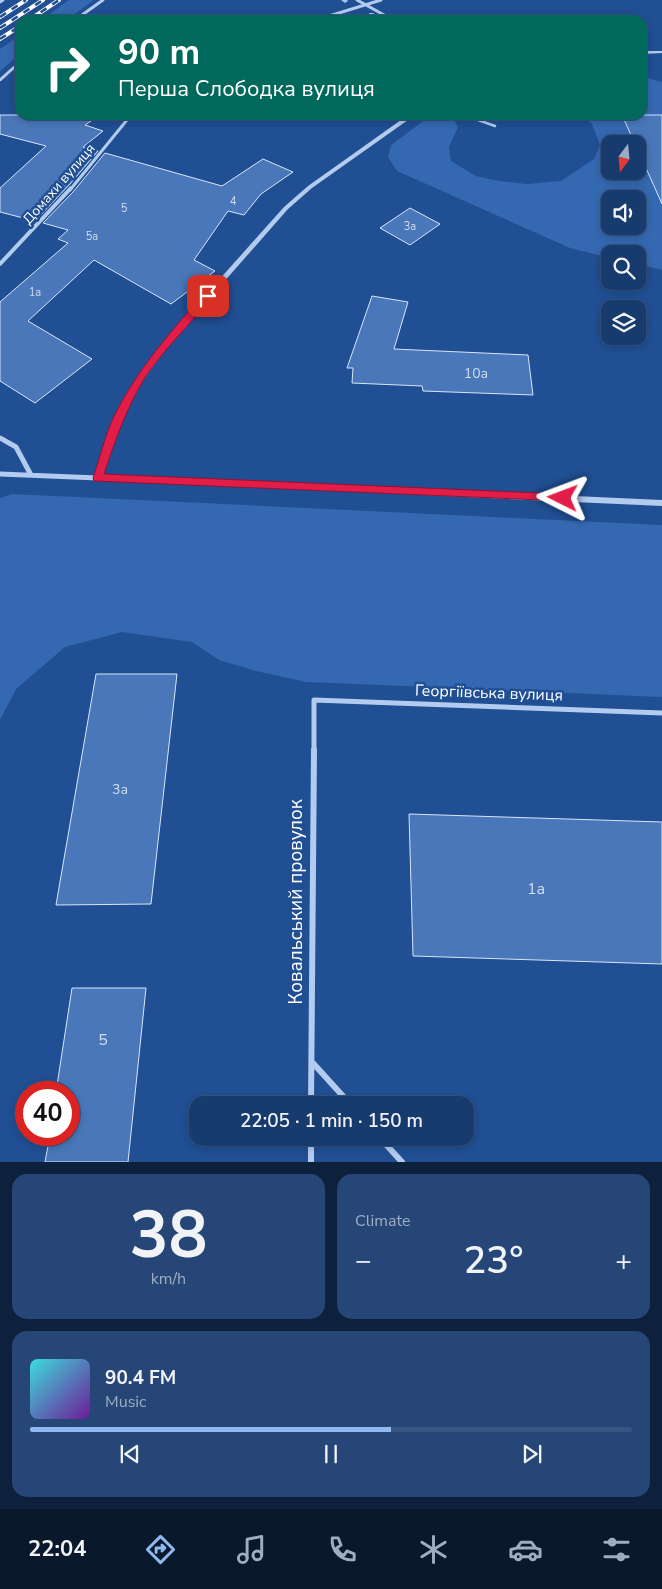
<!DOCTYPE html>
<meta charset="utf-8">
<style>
:root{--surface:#183b6e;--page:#254676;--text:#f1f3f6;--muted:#9fadc2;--line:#365581;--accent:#90b9f0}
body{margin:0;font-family:"Nunito Sans",sans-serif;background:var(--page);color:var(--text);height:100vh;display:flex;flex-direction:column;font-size:19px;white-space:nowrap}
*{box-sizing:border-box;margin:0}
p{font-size:16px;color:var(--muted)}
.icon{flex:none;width:28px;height:28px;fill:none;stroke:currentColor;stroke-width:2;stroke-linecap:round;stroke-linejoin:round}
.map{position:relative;height:1162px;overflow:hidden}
.side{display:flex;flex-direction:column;gap:12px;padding:12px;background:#0d203c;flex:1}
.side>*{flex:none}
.top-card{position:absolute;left:15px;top:15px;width:632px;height:105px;border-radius:15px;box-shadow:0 2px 8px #0003,0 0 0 1px var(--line);background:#00695c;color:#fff;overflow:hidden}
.needle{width:32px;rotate:196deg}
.controls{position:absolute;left:601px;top:135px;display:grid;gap:10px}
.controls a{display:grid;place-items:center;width:45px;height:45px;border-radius:10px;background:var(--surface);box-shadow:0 2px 8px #0003,0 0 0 1px var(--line);font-size:25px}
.speed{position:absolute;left:15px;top:1081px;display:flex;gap:10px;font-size:25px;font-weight:700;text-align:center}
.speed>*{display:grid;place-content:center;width:65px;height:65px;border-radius:50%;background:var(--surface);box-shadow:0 2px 8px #0003,0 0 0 1px var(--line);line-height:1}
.speed .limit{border:8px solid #d22;background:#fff;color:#111}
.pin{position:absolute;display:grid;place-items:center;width:42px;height:42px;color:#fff;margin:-21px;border-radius:10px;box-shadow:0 2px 8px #0006}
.me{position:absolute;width:55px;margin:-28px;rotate:273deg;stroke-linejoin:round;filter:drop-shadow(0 0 4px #0008)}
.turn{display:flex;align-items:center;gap:18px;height:105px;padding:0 20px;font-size:22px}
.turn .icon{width:65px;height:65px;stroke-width:2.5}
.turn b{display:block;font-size:35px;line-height:42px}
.big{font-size:38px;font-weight:600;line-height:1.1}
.side .tile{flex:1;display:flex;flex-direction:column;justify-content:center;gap:8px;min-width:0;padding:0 18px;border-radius:15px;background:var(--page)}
.side .dial{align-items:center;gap:0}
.dial b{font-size:65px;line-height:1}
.song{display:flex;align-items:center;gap:15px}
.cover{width:60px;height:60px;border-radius:8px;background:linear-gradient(135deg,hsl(180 70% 55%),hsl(280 70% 35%))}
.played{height:5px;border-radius:2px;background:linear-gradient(90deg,var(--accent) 60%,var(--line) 60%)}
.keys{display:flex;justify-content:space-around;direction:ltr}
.heat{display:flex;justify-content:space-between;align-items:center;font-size:28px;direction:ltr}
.side .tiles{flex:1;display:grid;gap:12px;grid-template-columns:1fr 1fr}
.tile:last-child{grid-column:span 2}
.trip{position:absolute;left:189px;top:1096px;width:285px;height:50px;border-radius:15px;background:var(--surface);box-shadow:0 2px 8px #0003,0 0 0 1px var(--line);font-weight:600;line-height:50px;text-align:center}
.menu{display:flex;height:80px;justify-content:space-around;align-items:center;background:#0a182c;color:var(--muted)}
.menu .icon{width:35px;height:35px}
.menu .active{color:var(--accent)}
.menu b{font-size:22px;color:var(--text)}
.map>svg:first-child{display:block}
.green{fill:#3468b0;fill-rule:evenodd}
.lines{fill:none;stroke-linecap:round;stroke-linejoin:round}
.stream{fill:#a6c6ef;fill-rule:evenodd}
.building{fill:#4977b9;stroke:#d8e6fa}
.service{stroke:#b3cbee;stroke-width:2.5}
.minor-far3{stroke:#b3cbee;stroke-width:3}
.minor-far2{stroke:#b3cbee;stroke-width:4}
.minor-far1{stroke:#b3cbee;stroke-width:5}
.minor{stroke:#b3cbee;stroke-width:6}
.tertiary{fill:#b3cbee;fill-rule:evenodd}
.rail-casing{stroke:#fff;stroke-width:4}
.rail{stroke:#204f93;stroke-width:2.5;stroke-dasharray:7;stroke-linecap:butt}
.route{fill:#e11d48;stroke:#92132f}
.labels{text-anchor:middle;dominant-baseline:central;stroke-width:5;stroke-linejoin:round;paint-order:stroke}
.far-number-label{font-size:11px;fill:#d2ddee}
.far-street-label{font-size:14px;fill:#fff;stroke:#204f93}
.number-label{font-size:14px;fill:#d2ddee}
.street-label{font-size:16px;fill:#fff;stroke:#204f93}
.near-number-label{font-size:16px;fill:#d2ddee}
.near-street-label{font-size:19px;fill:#fff;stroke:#204f93}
</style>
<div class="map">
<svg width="662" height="1162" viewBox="0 0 662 1162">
<rect width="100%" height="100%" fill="#204f93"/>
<!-- green -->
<path class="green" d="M69,0H94L66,20H41Z
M20,35V54L0,71V49Z
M643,77L662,82V270L638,264V254H610V258L570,248L397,171L388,157L391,145L430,116H439L453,119L458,127L449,147L451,161L476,176L499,181L527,184L561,181L594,159L600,145L592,124L582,115H642ZM610,144H638V171H610ZM610,199H638V226H610Z
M13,494L662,525V697L306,682L256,671L219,660L192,642L122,632L65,647L16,689L0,720V498Z"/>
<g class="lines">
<!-- stream -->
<path class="stream" d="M341,0H347L348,1L345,3Z
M369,13H373L384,20H377L369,15Z"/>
</g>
<!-- building -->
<path class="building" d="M0,115H100L85,125L103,131L83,147L98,151L70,184L35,221L0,212V188L46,146L0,134Z
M622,115H662V204L638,150V144H635Z
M105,153L222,186L263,159L293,172L261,194L244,215L228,211L194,260L215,271L171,304L94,260L28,321L92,359L35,403L0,381V302L68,243L58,239L68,230L43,223L73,192Z
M410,208L440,224L410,245L380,228Z
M372,296L408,302L394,349L528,355L533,395L423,391L422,386L352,383L353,368H347Z
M96,674H177L151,904L56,905Z
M409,814L662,822V964L413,956Z
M72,988H146L128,1162H45L50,1135H69V1092H56Z"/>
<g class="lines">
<!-- service -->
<path class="service" d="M464,115L495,126"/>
<!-- minor-far3 -->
<path class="minor-far3" d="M357,0L393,20
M0,2L3,0
M75,20L103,0
M316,20L381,0
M0,80L20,62
M70,190L131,115"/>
<!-- minor-far2 -->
<path class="minor-far2" d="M0,264L71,188"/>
<!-- minor-far1 -->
<path class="minor-far1" d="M0,438L16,447L31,475
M0,474L98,478
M314,752V700L662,713"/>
<!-- minor -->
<path class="minor" d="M312,1062L351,1105
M311,1105L314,750
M311,1138V1162
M380,1138L402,1162"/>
<!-- tertiary -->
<path class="tertiary" d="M642,51H662V53L642,54Z
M408,115H415L312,188L288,209L171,342L144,379L122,418L103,475L662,500V506L95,480L94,478L114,418L138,375L167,338L284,207L308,186Z"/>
<!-- rail casing -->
<g class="rail-casing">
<path id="rail" d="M0,17L26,0
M29,20L59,0
M0,28L43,0
M0,39L20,26"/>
</g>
<!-- rail -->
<use href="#rail" class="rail"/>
</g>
<!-- route -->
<path class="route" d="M205,293H211L212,296C191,325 164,348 144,379C126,409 115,441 104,474L563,494L566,495L568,498L566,501L94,481L93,478C100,458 105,435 114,416C137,370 170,332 205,293Z"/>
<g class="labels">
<!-- far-number labels -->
<g class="far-number-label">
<text x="233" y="201">4</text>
<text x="124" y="208">5</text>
<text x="410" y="226">3а</text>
<text x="92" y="236">5а</text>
<text x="35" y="292">1а</text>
</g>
<!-- far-street labels -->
<g class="far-street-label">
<text transform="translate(59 184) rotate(-49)">Домахи вулиця</text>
</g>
<!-- number labels -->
<g class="number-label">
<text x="476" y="373">10а</text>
<text x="120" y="789">3а</text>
</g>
<!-- street labels -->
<g class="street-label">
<text transform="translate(489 693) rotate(2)">Георгіївська вулиця</text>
</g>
<!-- near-number labels -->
<g class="near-number-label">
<text x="536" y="889">1а</text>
<text x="103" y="1040">5</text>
</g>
<!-- near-street labels -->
<g class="near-street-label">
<text transform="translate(296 902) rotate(-90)">Ковальський провулок</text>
</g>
</g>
</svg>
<div class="controls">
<a><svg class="needle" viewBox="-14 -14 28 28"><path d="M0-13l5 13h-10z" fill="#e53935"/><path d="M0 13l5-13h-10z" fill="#9fadc2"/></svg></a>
<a><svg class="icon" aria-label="sound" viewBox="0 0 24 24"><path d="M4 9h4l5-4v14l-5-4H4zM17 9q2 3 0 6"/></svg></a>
<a><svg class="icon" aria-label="search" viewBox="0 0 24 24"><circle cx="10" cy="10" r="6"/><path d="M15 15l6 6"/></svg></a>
<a><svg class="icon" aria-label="layers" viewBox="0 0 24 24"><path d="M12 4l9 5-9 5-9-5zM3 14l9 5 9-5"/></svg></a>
</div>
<div class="speed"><div class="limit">40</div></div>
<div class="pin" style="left:208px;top:296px;background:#d93025"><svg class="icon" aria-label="arrive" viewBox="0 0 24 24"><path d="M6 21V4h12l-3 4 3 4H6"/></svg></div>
<svg class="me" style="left:563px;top:498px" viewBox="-20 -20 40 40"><path d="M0-17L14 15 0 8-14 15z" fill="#e11d48" stroke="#fff" stroke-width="4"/></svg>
<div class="trip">22:05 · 1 min · 150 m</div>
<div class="top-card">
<div class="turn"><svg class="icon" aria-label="right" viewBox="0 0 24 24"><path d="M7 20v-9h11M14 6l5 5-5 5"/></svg><div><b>90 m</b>Перша Слободка вулиця</div></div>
</div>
</div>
<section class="side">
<div class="tiles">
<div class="tile dial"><b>38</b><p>km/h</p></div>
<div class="tile"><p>Climate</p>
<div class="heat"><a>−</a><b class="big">23°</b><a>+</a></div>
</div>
<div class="tile">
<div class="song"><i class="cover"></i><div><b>90.4 FM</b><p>Music</p></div></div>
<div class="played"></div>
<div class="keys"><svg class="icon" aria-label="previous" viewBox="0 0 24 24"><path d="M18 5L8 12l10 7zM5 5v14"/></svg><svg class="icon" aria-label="pause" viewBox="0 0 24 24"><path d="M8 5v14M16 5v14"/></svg><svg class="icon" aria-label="next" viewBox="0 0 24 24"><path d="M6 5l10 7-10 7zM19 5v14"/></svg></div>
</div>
</div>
</section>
<nav class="menu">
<b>22:04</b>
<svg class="icon active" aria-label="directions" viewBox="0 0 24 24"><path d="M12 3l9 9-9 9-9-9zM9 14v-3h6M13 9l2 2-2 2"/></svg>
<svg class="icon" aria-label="music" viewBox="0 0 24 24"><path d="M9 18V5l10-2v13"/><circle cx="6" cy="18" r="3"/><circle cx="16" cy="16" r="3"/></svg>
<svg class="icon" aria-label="phone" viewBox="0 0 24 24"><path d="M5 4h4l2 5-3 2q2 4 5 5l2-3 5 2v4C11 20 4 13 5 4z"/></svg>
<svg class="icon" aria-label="climate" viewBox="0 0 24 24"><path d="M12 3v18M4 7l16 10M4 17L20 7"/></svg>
<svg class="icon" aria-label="car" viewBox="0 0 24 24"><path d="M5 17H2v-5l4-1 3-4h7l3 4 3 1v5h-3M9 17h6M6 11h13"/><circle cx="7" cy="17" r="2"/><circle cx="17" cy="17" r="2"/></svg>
<svg class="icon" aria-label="filters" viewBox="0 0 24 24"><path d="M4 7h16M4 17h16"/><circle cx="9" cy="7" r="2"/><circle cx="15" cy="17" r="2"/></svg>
</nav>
